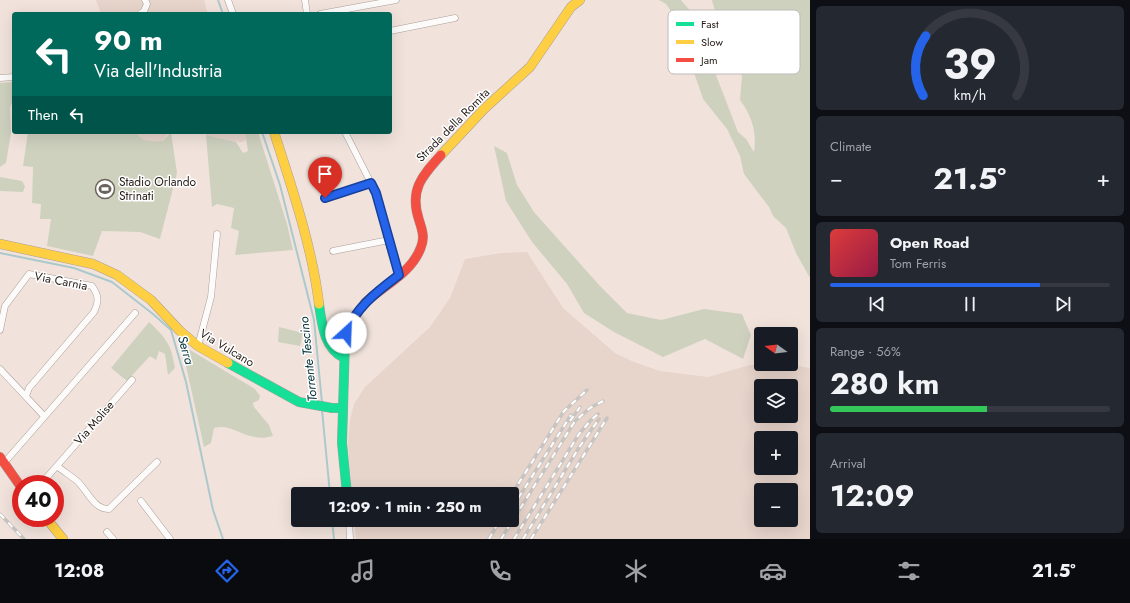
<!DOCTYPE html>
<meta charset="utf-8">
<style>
:root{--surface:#171b24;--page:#242831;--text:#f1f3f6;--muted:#9ea1a6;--line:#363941;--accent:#2563eb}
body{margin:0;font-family:Jost,sans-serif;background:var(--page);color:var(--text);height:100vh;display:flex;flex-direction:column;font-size:15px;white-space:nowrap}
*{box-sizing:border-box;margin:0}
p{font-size:13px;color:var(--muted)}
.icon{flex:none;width:22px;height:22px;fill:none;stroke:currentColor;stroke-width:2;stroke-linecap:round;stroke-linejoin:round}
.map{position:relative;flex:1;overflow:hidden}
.sheet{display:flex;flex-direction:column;gap:6px;padding:6px;background:#0d0f14;width:320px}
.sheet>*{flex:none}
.top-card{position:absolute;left:12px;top:12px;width:380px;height:122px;border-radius:4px;box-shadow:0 4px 16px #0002;background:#00695c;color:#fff;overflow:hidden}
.needle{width:26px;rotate:285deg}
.tools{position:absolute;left:754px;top:327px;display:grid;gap:8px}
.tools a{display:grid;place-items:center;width:44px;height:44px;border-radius:4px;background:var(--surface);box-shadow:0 4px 16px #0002;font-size:20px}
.speed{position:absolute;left:12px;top:475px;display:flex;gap:8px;font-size:20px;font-weight:700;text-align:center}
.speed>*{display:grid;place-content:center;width:52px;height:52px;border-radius:50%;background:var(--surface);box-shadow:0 4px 16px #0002;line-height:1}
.speed .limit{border:6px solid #d22;background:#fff;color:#111}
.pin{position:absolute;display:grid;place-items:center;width:34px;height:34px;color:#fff;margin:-41px -17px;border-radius:50% 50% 50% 0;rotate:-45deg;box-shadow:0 0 4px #0007}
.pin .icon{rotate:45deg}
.me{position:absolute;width:44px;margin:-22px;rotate:25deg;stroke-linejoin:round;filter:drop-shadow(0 0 3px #0008)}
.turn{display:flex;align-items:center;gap:14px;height:84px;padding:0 16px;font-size:18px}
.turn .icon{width:52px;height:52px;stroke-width:2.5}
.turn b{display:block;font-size:28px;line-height:34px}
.then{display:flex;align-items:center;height:38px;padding:0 16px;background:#0003;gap:8px;font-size:15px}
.big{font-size:30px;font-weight:700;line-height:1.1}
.sheet .widget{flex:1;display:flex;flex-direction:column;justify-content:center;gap:6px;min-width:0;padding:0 14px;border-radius:6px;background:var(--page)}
.sheet .dial{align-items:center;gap:0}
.dial svg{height:104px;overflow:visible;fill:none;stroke:var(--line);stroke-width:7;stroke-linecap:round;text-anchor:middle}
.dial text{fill:var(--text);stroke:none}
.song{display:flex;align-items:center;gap:12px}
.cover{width:48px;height:48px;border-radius:6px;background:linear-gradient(135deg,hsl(0 70% 55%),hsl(340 70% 35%))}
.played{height:4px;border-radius:2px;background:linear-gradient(90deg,var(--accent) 75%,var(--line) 75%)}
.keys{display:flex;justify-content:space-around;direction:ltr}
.heat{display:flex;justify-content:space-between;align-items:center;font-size:22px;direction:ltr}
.charge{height:6px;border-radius:3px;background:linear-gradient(90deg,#34c759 56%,var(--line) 0)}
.trip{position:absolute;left:291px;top:487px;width:228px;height:40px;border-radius:4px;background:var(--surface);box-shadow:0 4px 16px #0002;font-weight:700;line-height:40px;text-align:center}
.dock{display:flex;height:64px;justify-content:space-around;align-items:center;background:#090b0e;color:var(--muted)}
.dock .icon{width:28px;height:28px}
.dock .on{color:var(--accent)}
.dock b{font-size:18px;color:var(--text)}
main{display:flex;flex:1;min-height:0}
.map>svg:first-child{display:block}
.industrial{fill:#e7d4cb;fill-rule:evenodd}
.green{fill:#cfd1bf}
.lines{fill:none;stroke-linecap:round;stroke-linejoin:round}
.stream{stroke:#abc9cc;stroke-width:2}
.street-casing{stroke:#aa9f9a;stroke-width:7}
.fast-casing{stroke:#aa9f9a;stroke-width:10}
.slow-casing{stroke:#aa9f9a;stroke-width:10}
.jam-casing{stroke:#aa9f9a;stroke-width:10}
.street{stroke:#fdfbfa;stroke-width:6}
.fast{stroke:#16e098;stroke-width:9}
.slow{stroke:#ffcf43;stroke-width:9}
.jam{stroke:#f24e42;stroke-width:9}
.rail-casing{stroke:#c7c4c2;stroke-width:3.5}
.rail{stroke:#fff;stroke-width:2;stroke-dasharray:6;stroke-linecap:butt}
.route-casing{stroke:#184099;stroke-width:10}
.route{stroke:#2563eb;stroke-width:7}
.labels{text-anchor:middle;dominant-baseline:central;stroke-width:3;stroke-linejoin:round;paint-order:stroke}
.street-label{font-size:12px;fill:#241b16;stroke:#fff}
.poi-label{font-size:12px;fill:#241b16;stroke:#fff;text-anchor:start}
.water-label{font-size:13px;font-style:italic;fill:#003237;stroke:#fff}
.key{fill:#fff;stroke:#bdbbb9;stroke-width:1}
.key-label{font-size:11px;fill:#241b16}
</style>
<main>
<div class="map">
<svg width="810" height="539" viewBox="0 0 810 539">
<rect width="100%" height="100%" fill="#f1e3dc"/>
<!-- industrial -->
<path class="industrial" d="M96,0H204L208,14H101Z
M136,132H169L163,141H146L140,139Z
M206,132H245L246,140L242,142L231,141L206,135Z
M527,252L563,308L615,353L634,362L660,371L708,377L750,365L799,366L810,368V539H356L354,520H512V494H352L348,444L350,420L354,404L365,387L430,327L450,298L465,259L501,253ZM761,386H791V416H761ZM761,438H791V468H761ZM761,490H791V520H761Z"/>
<!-- green -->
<path class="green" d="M659,0H681L706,29L716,75L738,132L746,139L754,152C757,133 752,116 740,100L742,76L733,59L725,49L712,0H810V278L796,253L786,228L773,216L769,207L744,174L740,156L727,129L703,99L675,17L666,4Z
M14,82V102H12L10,108L11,133L6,163L0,167V83Z
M28,132H136C142,143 151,141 163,141L171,132L177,173L160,239L140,232L102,231L93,256L47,246L51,219H40L41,204L32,203L33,167L23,166Z
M245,132H258L287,224L293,250L235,255L239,231L231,228L234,208L217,204L212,207L206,135L236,142L243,153L248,151Z
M494,146L507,153L517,185L534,212L600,286L627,313L661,320L704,309L742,314L751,335L743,359L705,339L663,357L614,332L584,313L567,284L532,242L506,201Z
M0,177L22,181L25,186L23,192L0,191Z
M149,322C167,339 171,344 175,368L168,375L165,354L159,351L156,360L150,356L127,381L111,368Z
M279,327L303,333L300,346L278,342Z
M182,348L190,350L255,389L260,396L259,400L253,403L254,407L269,425L273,436C247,444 234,422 214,428L211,443L204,447Z"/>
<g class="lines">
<!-- stream -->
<path class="stream" d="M218,0L223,14
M262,132L280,185L314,320L322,403
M0,253L74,268L112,282L153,314L171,330L186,382L213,510L223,539
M322,410L330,494
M332,520L334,539"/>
<!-- street casing -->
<g class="street-casing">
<path id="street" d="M228,0L233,14
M305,0L307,14
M140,14L144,11L147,4L145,0
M320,14L396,0
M390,31L455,18
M0,78L14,77
M345,132L376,193L399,275
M325,198L371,183
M333,251L389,240
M0,330L5,306L29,274L92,286C99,296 99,301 94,312L29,388L26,396
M198,346L211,297L217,234
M0,369L44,416
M4,463L135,313
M57,466C63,471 71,476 77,481C88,491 93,509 109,509L157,462
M41,484L132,380
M141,501L170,539
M349,520L350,539
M107,532L113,539"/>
</g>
<!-- fast casing -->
<g class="fast-casing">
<path id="fast" d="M319,304C322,325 324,348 344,358
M228,363L299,402L332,408H343
M347,494L342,443L345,341L350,322L365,303"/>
</g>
<!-- slow casing -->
<g class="slow-casing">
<path id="slow" d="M274,132C292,188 312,246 319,304
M441,155L484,109L530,67L571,7L580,0
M0,244L93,264L117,275L151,300L180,331L198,346L228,363
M46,518L63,539"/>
</g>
<!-- jam casing -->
<g class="jam-casing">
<path id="jam" d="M365,303C384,285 412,273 421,247C425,238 422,229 419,220C409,190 422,176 441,155
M0,457L21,487"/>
</g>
<!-- street -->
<use href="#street" class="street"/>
<!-- fast -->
<use href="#fast" class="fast"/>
<!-- slow -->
<use href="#slow" class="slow"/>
<!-- jam -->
<use href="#jam" class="jam"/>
<!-- rail casing -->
<g class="rail-casing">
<path id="rail" d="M570,421L580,407
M512,494L564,411L587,390
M512,508L571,415
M0,514L24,539
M489,539L500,520
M501,539L575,421L590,408L603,401
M514,539L579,434L591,420L598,414
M523,539L580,446L599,419
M531,539L607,418"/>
</g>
<!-- rail -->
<use href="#rail" class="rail"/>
</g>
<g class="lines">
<!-- route casing -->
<g class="route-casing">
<path id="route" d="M325,198L371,183L376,193L399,275C378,291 356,307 346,333"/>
</g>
<!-- route -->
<use href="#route" class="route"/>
</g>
<!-- icons -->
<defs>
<g id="stadium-ring" transform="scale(1)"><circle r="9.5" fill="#fff" stroke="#6c615b" stroke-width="1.5"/><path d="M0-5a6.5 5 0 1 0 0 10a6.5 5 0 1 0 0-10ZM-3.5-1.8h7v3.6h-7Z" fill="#6c615b"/></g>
</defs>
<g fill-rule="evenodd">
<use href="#stadium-ring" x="105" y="189"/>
</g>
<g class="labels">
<!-- street labels -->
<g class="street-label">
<text transform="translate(453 125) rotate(-45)">Strada della Romita</text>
<text transform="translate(61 281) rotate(11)">Via Carnia</text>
<text transform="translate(227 348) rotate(31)">Via Vulcano</text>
<text transform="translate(94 423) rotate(-49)">Via Molise</text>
</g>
<!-- poi labels -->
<g class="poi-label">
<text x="119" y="182">Stadio Orlando<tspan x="119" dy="14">Strinati</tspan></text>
</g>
<!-- water labels -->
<g class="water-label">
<text transform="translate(186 350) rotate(74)">Serra</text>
<text transform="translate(308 359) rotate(-96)">Torrente Tescino</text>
</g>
</g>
<!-- legend -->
<rect x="668" y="10" width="132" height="64" rx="6" class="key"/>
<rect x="676" y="22" width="18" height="4" fill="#16e098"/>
<rect x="676" y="40" width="18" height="4" fill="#ffcf43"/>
<rect x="676" y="58" width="18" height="4" fill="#f24e42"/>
<g class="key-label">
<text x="701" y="28">Fast</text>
<text x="701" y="46">Slow</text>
<text x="701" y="64">Jam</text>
</g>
</svg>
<div class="tools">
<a><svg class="needle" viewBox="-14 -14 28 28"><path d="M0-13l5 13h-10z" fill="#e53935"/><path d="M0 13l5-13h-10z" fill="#9ea1a6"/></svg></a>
<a><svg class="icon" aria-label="layers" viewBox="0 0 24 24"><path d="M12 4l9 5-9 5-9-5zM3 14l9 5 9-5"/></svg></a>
<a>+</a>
<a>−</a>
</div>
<div class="speed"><div class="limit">40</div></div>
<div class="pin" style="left:325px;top:198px;background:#d93025"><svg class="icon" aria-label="arrive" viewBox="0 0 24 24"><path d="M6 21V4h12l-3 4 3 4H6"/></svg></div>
<svg class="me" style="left:346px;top:333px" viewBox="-20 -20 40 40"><circle r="19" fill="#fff"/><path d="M0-13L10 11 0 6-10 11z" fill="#2563eb"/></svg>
<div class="trip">12:09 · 1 min · 250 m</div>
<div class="top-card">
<div class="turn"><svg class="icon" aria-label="left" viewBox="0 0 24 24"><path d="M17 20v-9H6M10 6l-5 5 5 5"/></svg><div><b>90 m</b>Via dell'Industria</div></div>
<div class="then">Then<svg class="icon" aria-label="left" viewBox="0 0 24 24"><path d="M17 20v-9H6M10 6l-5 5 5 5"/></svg></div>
</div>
</div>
<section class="sheet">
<div class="widget dial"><svg viewBox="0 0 100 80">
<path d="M14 69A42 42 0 1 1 86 69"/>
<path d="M14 69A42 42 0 0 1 16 23" stroke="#2563eb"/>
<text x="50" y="56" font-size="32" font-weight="700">39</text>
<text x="50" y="72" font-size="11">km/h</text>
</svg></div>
<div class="widget"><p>Climate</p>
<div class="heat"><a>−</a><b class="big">21.5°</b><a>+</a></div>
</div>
<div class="widget">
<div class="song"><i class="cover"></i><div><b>Open Road</b><p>Tom Ferris</p></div></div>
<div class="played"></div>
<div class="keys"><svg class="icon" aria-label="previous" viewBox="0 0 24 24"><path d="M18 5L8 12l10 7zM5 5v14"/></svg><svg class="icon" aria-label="pause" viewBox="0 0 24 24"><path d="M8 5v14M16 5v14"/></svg><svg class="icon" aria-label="next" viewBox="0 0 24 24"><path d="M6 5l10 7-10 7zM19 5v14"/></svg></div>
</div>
<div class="widget"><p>Range · 56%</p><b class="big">280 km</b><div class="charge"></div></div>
<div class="widget"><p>Arrival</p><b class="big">12:09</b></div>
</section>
</main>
<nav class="dock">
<b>12:08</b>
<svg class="icon on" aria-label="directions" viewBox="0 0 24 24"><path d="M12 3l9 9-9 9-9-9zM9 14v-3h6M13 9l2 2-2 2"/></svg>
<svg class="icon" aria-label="music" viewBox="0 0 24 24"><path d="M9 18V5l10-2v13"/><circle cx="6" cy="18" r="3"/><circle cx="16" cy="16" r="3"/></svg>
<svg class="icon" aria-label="phone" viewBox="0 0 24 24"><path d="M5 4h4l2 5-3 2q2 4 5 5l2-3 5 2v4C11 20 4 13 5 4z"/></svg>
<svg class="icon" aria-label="climate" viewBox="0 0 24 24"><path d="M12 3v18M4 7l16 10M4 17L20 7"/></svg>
<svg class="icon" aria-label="car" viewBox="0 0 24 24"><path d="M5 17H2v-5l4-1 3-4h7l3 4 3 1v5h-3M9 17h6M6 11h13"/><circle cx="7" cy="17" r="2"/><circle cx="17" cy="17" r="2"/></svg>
<svg class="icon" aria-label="filters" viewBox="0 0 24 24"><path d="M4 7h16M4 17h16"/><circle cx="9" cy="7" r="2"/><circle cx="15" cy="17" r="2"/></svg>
<b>21.5°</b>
</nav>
